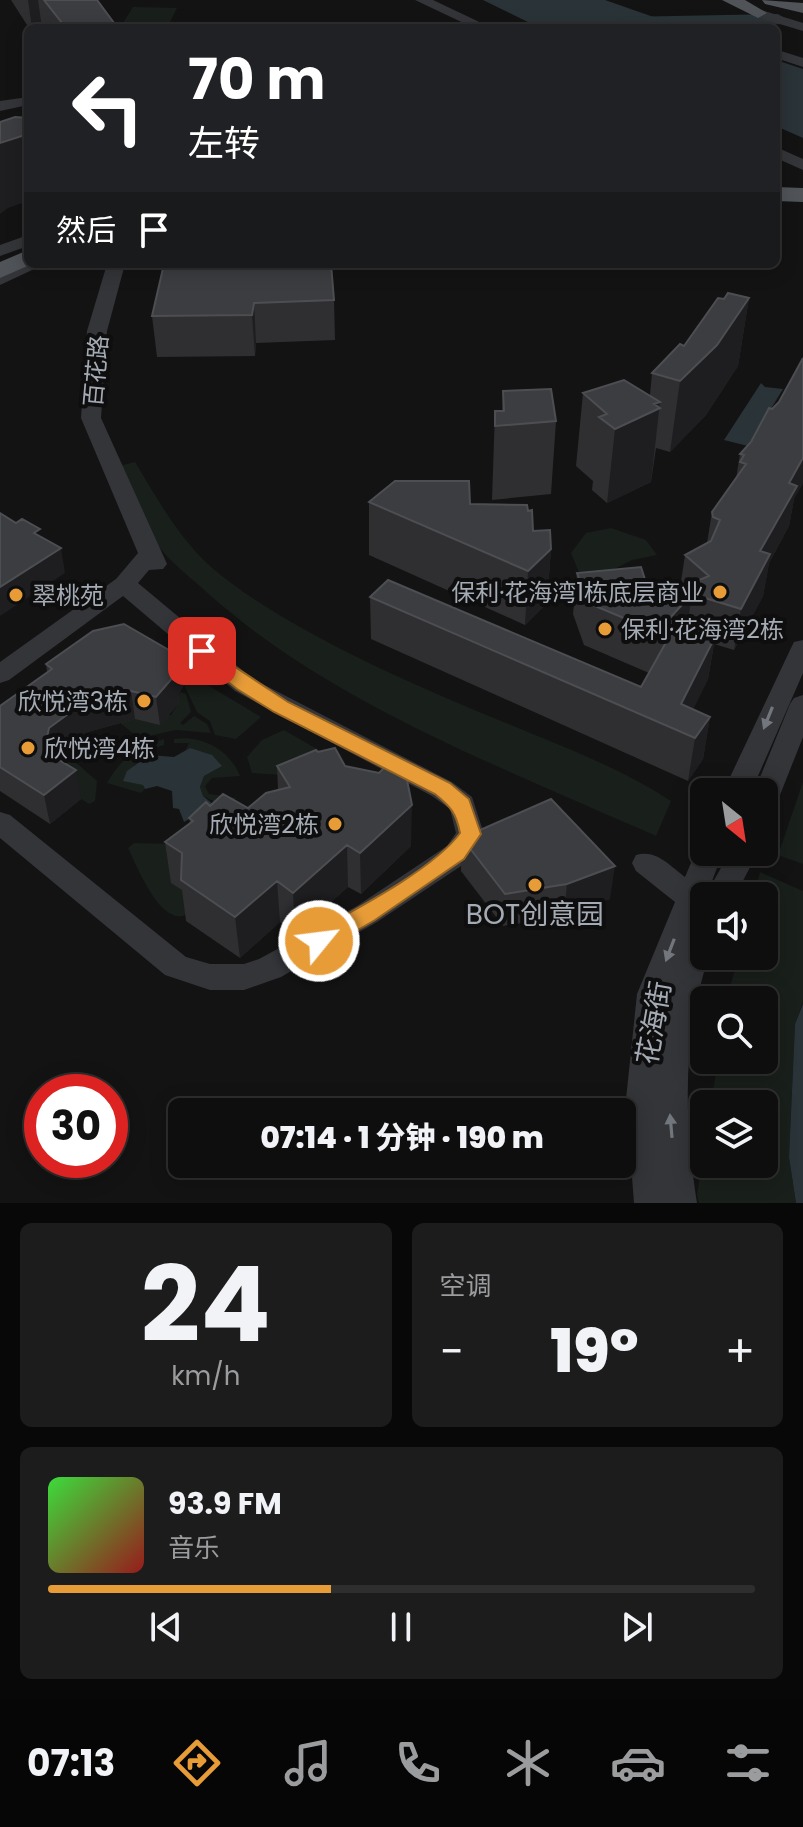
<!DOCTYPE html>
<html lang="zh">
<meta charset="utf-8">
<style>
:root{--surface:#0e0e0f;--page:#1c1c1d;--text:#f1f3f6;--muted:#9b9c9e;--line:#2e2e2f;--accent:#e79c38}
body{margin:0;font-family:Poppins,"Noto Sans SC",sans-serif;background:var(--page);color:var(--text);height:100vh;display:flex;flex-direction:column;font-size:30px;white-space:nowrap}
*{box-sizing:border-box;margin:0}
p{font-size:26px;color:var(--muted)}
.icon{flex:none;width:44px;height:44px;fill:none;stroke:currentColor;stroke-width:2;stroke-linecap:round;stroke-linejoin:round}
.map{position:relative;height:1203px;overflow:hidden}
.sheet{display:flex;flex-direction:column;gap:20px;padding:20px;background:#080808;flex:1}
.sheet>*{flex:none}
.top-card{position:absolute;left:24px;top:24px;width:756px;height:244px;border-radius:12px;box-shadow:0 4px 20px #0003,0 0 0 2px var(--line);background:#202124;color:#fff;overflow:hidden}
.needle{width:52px;rotate:150deg}
.tools{position:absolute;left:690px;top:778px;display:grid;gap:16px}
.tools a{display:grid;place-items:center;width:88px;height:88px;border-radius:12px;background:var(--surface);box-shadow:0 4px 20px #0003,0 0 0 2px var(--line);font-size:40px}
.speed{position:absolute;left:24px;top:1074px;display:flex;gap:16px;font-size:40px;font-weight:700;text-align:center}
.speed>*{display:grid;place-content:center;width:104px;height:104px;border-radius:50%;background:var(--surface);box-shadow:0 4px 20px #0003,0 0 0 2px var(--line);line-height:1}
.speed .limit{border:12px solid #d22;background:#fff;color:#111}
.pin{position:absolute;display:grid;place-items:center;width:68px;height:68px;color:#fff;margin:-34px;border-radius:16px;box-shadow:0 4px 12px #0006}
.me{position:absolute;width:88px;margin:-44px;rotate:61deg;stroke-linejoin:round;filter:drop-shadow(0 0 6px #0008)}
.turn{display:flex;align-items:center;gap:28px;height:168px;padding:0 32px;font-size:36px}
.turn .icon{width:104px;height:104px;stroke-width:2.5}
.turn b{display:block;font-size:56px;line-height:68px}
.then{display:flex;align-items:center;height:76px;padding:0 32px;background:#0003;gap:16px;font-size:30px}
.big{font-size:60px;font-weight:800;line-height:1.1}
.sheet .card{flex:1;display:flex;flex-direction:column;justify-content:center;gap:12px;min-width:0;padding:0 28px;border-radius:12px;background:var(--page)}
.sheet .dial{align-items:center;gap:0}
.dial b{font-size:104px;line-height:1}
.song{display:flex;align-items:center;gap:24px}
.cover{width:96px;height:96px;border-radius:12px;background:linear-gradient(135deg,hsl(120 70% 55%),hsl(0 70% 35%))}
.played{height:8px;border-radius:4px;background:linear-gradient(90deg,var(--accent) 40%,var(--line) 40%)}
.keys{display:flex;justify-content:space-around;direction:ltr}
.heat{display:flex;justify-content:space-between;align-items:center;font-size:44px;direction:ltr}
.sheet .tiles{flex:1;display:grid;gap:20px;grid-template-columns:1fr 1fr}
.card:last-child{grid-column:span 2}
.trip{position:absolute;left:168px;top:1098px;width:468px;height:80px;border-radius:12px;background:var(--surface);box-shadow:0 4px 20px #0003,0 0 0 2px var(--line);font-weight:800;line-height:80px;text-align:center}
.tab-bar{display:flex;height:128px;justify-content:space-around;align-items:center;background:#060606;color:var(--muted)}
.tab-bar .icon{width:56px;height:56px}
.tab-bar .current{color:var(--accent)}
.tab-bar b{font-size:36px;color:var(--text)}
.map>svg:first-child{display:block}
.green{fill:#191f1a}
.water{fill:#2a3337}
.lines{fill:none;stroke-linecap:round;stroke-linejoin:round}
.river{fill:#2a3337;fill-rule:evenodd}
.minor{fill:#343539;fill-rule:evenodd}
.major{fill:#505358;fill-rule:evenodd}
.wall{fill:#2f2f32}
.shaded-wall{fill:#1e1e20}
.building{fill:#3c3d40;stroke:#4c4e52;stroke-width:2}
.oneway{fill:#72767d}
.route{fill:#e79c38;stroke:#966524;stroke-width:2}
.poi-dot{fill:#e79c38;stroke:#0e0e0f;stroke-width:3}
.labels{text-anchor:middle;dominant-baseline:central;stroke-width:8;stroke-linejoin:round;paint-order:stroke}
.street-label{font-size:24px;fill:#a5abb4;stroke:#0e0e0f}
.poi-label{font-size:24px;fill:#a5abb4;stroke:#0e0e0f;text-anchor:end}
.near-poi-label{font-size:28px;fill:#a5abb4;stroke:#0e0e0f}
.near-street-label{font-size:28px;fill:#a5abb4;stroke:#0e0e0f}
</style>
<div class="map">
<svg width="803" height="1203" viewBox="0 0 803 1203">
<rect width="100%" height="100%" fill="#131314"/>
<!-- green -->
<path class="green" d="M133,7L177,8L167,28H120Z
M135,462C157,498 178,537 210,566C281,628 417,687 506,723C563,747 619,767 671,801L656,836C504,768 326,702 202,588C187,575 171,562 158,546C139,523 126,493 111,468Z
M611,528L646,540L657,555L632,560L589,582L582,580L571,553L586,533Z
M196,678L261,717L236,739L215,735L210,721L197,712L184,685Z
M180,692L186,694L191,712L180,723L183,725L194,716L207,724L211,733L176,730L139,738L120,723L142,710L171,715L178,704L175,701Z
M284,730L398,796L284,775L252,773L247,757L262,740Z
M164,739V745L150,749L155,755L134,765L131,781L143,785L145,789L141,793L107,783C121,758 137,747 164,739Z
M174,739C202,735 230,750 240,776L212,778L205,786L209,794L236,798L229,809L203,796L200,787L204,776L221,766L190,748L185,751L189,743H174Z
M58,747L97,781L95,801L89,804L50,779L45,763Z
M803,782V864L778,855Z
M134,843L171,844L188,894L187,914C162,929 137,867 128,848Z
M760,872L803,891V1002L795,1024L789,1157L796,1203H699L697,1195L704,1149V1164H764V1104H711L718,1060H764V1000H727L738,956H764V896H754Z"/>
<!-- water -->
<path class="water" d="M483,0H605L685,28H540Z
M776,60L803,69V138L776,126Z
M761,383L765,387L783,389L748,446L724,440Z
M190,748L212,755L222,766L204,776L200,787L203,796L214,805L184,822L179,809L173,808L172,791L157,786L145,789L143,785L123,781L127,771L149,755L174,757Z
M803,1004V1203H796L789,1157L795,1024Z"/>
<g class="lines">
<!-- river -->
<path class="river" d="M778,14L788,20L785,24L620,28L613,23L623,17Z"/>
<!-- minor -->
<path class="minor" d="M415,0H433L492,28H474Z
M758,9L803,23V31L753,16L751,13Z
M781,51L803,58V67L776,58V52Z
M28,97V105L0,111V101Z
M776,147L803,159V170L776,158Z
M28,235V246L0,256V245Z
M28,261V264H45L0,285V273Z
M107,264H125L107,331L101,418L167,564L163,569L149,570L138,583L253,679L452,782L472,797L484,834L467,862L377,922L281,977L244,990H210L165,975L0,838V812L10,815L186,957L210,964H244L259,959L357,906L447,846L456,833L450,809L432,796L235,691L123,596L9,680L0,683V662L116,579L138,553L81,418L87,331Z
M803,640V673L751,792H723L791,648L794,642Z
M803,695V737L778,800L774,807L764,810V792H754L790,704L794,698Z
M704,843V852H723L709,889L730,852H758L735,896H704L698,918L704,916V956H709C682,1036 684,1121 697,1203H634L626,1099L637,994L675,902L636,871L632,863L636,855C656,849 669,865 685,877L699,844Z"/>
<!-- major -->
<path class="major" d="M722,0H745L767,13L758,18Z
M762,0L803,3V13L765,4Z
M776,187L803,188V202L776,201Z
M28,250V264H32L0,278V262Z"/>
</g>
<!-- wall -->
<path class="wall" d="M11,0H100H98L118,28H29Z
M164,264H354L331,265L334,300L335,340L256,343L255,356L157,357L152,316Z
M749,298L738,366L706,415L670,452L656,448L651,482L607,503L592,490L593,481L576,466L583,393L650,395L652,373L684,346L724,299Z
M503,391L556,421L551,494L492,500L495,411H502Z
M751,442L794,499L789,526L769,563L763,596L734,650L714,644L708,679L693,709L710,717L703,759L688,781L371,639L370,597L641,687L649,673L584,645L573,614L577,573L649,592L675,590L680,588L685,555L707,543L712,512L736,479L740,454Z
M369,502L470,504L533,531L551,549L547,603L525,625L369,555Z
M181,657L184,685L178,695L179,703L160,725L135,719L88,732L55,756L81,799L50,824L0,791V706L47,672L46,664Z
M318,752L345,766L411,846L361,894L348,887L295,934L280,922L240,958L186,921L182,890L171,883L165,842L190,823L189,818L210,806L248,808L278,790L277,766Z
M462,838L610,899L564,916L503,926L461,871Z"/>
<!-- shaded-wall -->
<path class="shaded-wall" d="M28,0H38L42,28H32Z
M28,134V201L8,208L0,214V143Z
M749,298L738,366L706,415L670,452L680,381Z
M254,303L256,343L255,356L252,315Z
M660,402L651,482L607,503L615,429L654,404Z
M803,458V484L794,499L789,526L769,563L763,596L734,650L741,609L760,551L789,483Z
M61,548L65,573L0,616V587Z
M551,549L547,603L525,625L528,571Z
M692,594L686,636L669,637L668,620Z
M715,637L708,679L682,732L681,704Z
M181,657L184,685L178,695L179,703L160,725L156,697Z
M131,691L135,719L88,732L55,756L44,751L49,728L83,703Z
M710,717L703,759L688,781L695,738Z
M76,770L81,799L50,824L44,795Z
M412,805L411,846L361,894L360,853Z
M347,845L348,887L295,934L293,893Z
M615,866L610,899L564,916L567,884Z
M277,881L280,922L240,958L235,917Z"/>
<!-- building -->
<path class="building" d="M44,0H97L117,27L109,28H66Z
M15,117L28,118V134L0,143V122Z
M164,264H331L334,300L254,303L252,315L152,316Z
M728,293L749,298L717,345L680,381L652,373L680,344L684,346L718,298L724,299Z
M803,358V458L789,483L797,486L760,551L770,554L741,609L692,594L668,620L715,637L681,704L710,717L695,738L370,597L388,580L641,687L669,637L588,603L577,573L641,567L649,592L675,590L709,576L685,555L711,541L720,520L713,517L712,512L746,464L740,462L744,455L740,454L751,442L769,408L772,409L779,402Z
M624,380L660,402L654,404L660,408L615,429L599,417L607,414L583,393Z
M551,389L556,421L495,426V411H504L503,391Z
M395,481H469L470,504L527,505L528,511L532,510L533,531L550,530L551,549L528,571L369,502Z
M0,513L16,523L22,519L40,529L34,533L61,548L0,587Z
M124,624L181,657L171,673L175,675L156,697L131,691L83,703L49,728L44,751L76,770L44,795L0,767V706L52,669L46,664L93,631Z
M335,748L345,766L379,773L385,767L407,780L412,805L360,853L347,845L293,893L277,881L235,917L181,880L182,853L165,842L193,821L189,818L206,802L210,806L223,794L248,808L266,793L290,787L277,766L316,750L318,752Z
M551,799L615,866L567,884L505,894L462,838Z"/>
<!-- one-way arrows -->
<defs><path id="oneway-solid" d="M-6-.8H1V-3.2L6.5 0L1 3.2V.8H-6Z" transform="scale(2)"/></defs>
<g class="oneway">
<use href="#oneway-solid" transform="translate(768 718) rotate(112)"/>
<use href="#oneway-solid" transform="translate(670 950) rotate(111)"/>
<use href="#oneway-solid" transform="translate(671 1126) rotate(-95)"/>
</g>
<!-- route -->
<path class="route" d="M202,645L288,702L450,783L469,799L481,834L464,859L375,920L327,948H311L307,941L311,934C352,911 433,870 460,833C456,813 451,807 435,794L274,712L237,689L195,656L192,651Z"/>
<!-- markers -->
<g class="poi-dot">
<circle cx="720" cy="592" r="8"/>
<circle cx="16" cy="595" r="8"/>
<circle cx="605" cy="629" r="8"/>
<circle cx="144" cy="701" r="8"/>
<circle cx="28" cy="748" r="8"/>
<circle cx="335" cy="824" r="8"/>
<circle cx="535" cy="885" r="8"/>
</g>
<g class="labels">
<!-- street labels -->
<g class="street-label">
<text transform="translate(96 371) rotate(-85)">百花路</text>
</g>
<!-- poi labels -->
<g class="poi-label">
<text x="704" y="592">保利·花海湾1栋底层商业</text>
<text x="32" y="595" text-anchor="start">翠桃苑</text>
<text x="621" y="629" text-anchor="start">保利·花海湾2栋</text>
<text x="128" y="701">欣悦湾3栋</text>
<text x="44" y="748" text-anchor="start">欣悦湾4栋</text>
<text x="319" y="824">欣悦湾2栋</text>
</g>
<!-- near-poi labels -->
<g class="near-poi-label">
<text x="535" y="914">BOT创意园</text>
</g>
<!-- near-street labels -->
<g class="near-street-label">
<text transform="translate(654 1023) rotate(-80)">花海街</text>
</g>
</g>
</svg>
<div class="tools">
<a><svg class="needle" viewBox="-14 -14 28 28"><path d="M0-13l5 13h-10z" fill="#e53935"/><path d="M0 13l5-13h-10z" fill="#9b9c9e"/></svg></a>
<a><svg class="icon" aria-label="sound" viewBox="0 0 24 24"><path d="M4 9h4l5-4v14l-5-4H4zM17 9q2 3 0 6"/></svg></a>
<a><svg class="icon" aria-label="search" viewBox="0 0 24 24"><circle cx="10" cy="10" r="6"/><path d="M15 15l6 6"/></svg></a>
<a><svg class="icon" aria-label="layers" viewBox="0 0 24 24"><path d="M12 4l9 5-9 5-9-5zM3 14l9 5 9-5"/></svg></a>
</div>
<div class="speed"><div class="limit">30</div></div>
<div class="pin" style="left:202px;top:651px;background:#d93025"><svg class="icon" aria-label="arrive" viewBox="0 0 24 24"><path d="M6 21V4h12l-3 4 3 4H6"/></svg></div>
<svg class="me" style="left:319px;top:941px" viewBox="-20 -20 40 40"><circle r="17" fill="#e79c38" stroke="#fff" stroke-width="3"/><path d="M0-11L8 9 0 5-8 9z" fill="#fff"/></svg>
<div class="trip">07:14 · 1 分钟 · 190 m</div>
<div class="top-card">
<div class="turn"><svg class="icon" aria-label="left" viewBox="0 0 24 24"><path d="M17 20v-9H6M10 6l-5 5 5 5"/></svg><div><b>70 m</b>左转</div></div>
<div class="then">然后<svg class="icon" aria-label="arrive" viewBox="0 0 24 24"><path d="M6 21V4h12l-3 4 3 4H6"/></svg></div>
</div>
</div>
<section class="sheet">
<div class="tiles">
<div class="card dial"><b>24</b><p>km/h</p></div>
<div class="card"><p>空调</p>
<div class="heat"><a>−</a><b class="big">19°</b><a>+</a></div>
</div>
<div class="card">
<div class="song"><i class="cover"></i><div><b>93.9 FM</b><p>音乐</p></div></div>
<div class="played"></div>
<div class="keys"><svg class="icon" aria-label="previous" viewBox="0 0 24 24"><path d="M18 5L8 12l10 7zM5 5v14"/></svg><svg class="icon" aria-label="pause" viewBox="0 0 24 24"><path d="M8 5v14M16 5v14"/></svg><svg class="icon" aria-label="next" viewBox="0 0 24 24"><path d="M6 5l10 7-10 7zM19 5v14"/></svg></div>
</div>
</div>
</section>
<nav class="tab-bar">
<b>07:13</b>
<svg class="icon current" aria-label="directions" viewBox="0 0 24 24"><path d="M12 3l9 9-9 9-9-9zM9 14v-3h6M13 9l2 2-2 2"/></svg>
<svg class="icon" aria-label="music" viewBox="0 0 24 24"><path d="M9 18V5l10-2v13"/><circle cx="6" cy="18" r="3"/><circle cx="16" cy="16" r="3"/></svg>
<svg class="icon" aria-label="phone" viewBox="0 0 24 24"><path d="M5 4h4l2 5-3 2q2 4 5 5l2-3 5 2v4C11 20 4 13 5 4z"/></svg>
<svg class="icon" aria-label="climate" viewBox="0 0 24 24"><path d="M12 3v18M4 7l16 10M4 17L20 7"/></svg>
<svg class="icon" aria-label="car" viewBox="0 0 24 24"><path d="M5 17H2v-5l4-1 3-4h7l3 4 3 1v5h-3M9 17h6M6 11h13"/><circle cx="7" cy="17" r="2"/><circle cx="17" cy="17" r="2"/></svg>
<svg class="icon" aria-label="filters" viewBox="0 0 24 24"><path d="M4 7h16M4 17h16"/><circle cx="9" cy="7" r="2"/><circle cx="15" cy="17" r="2"/></svg>
</nav>
